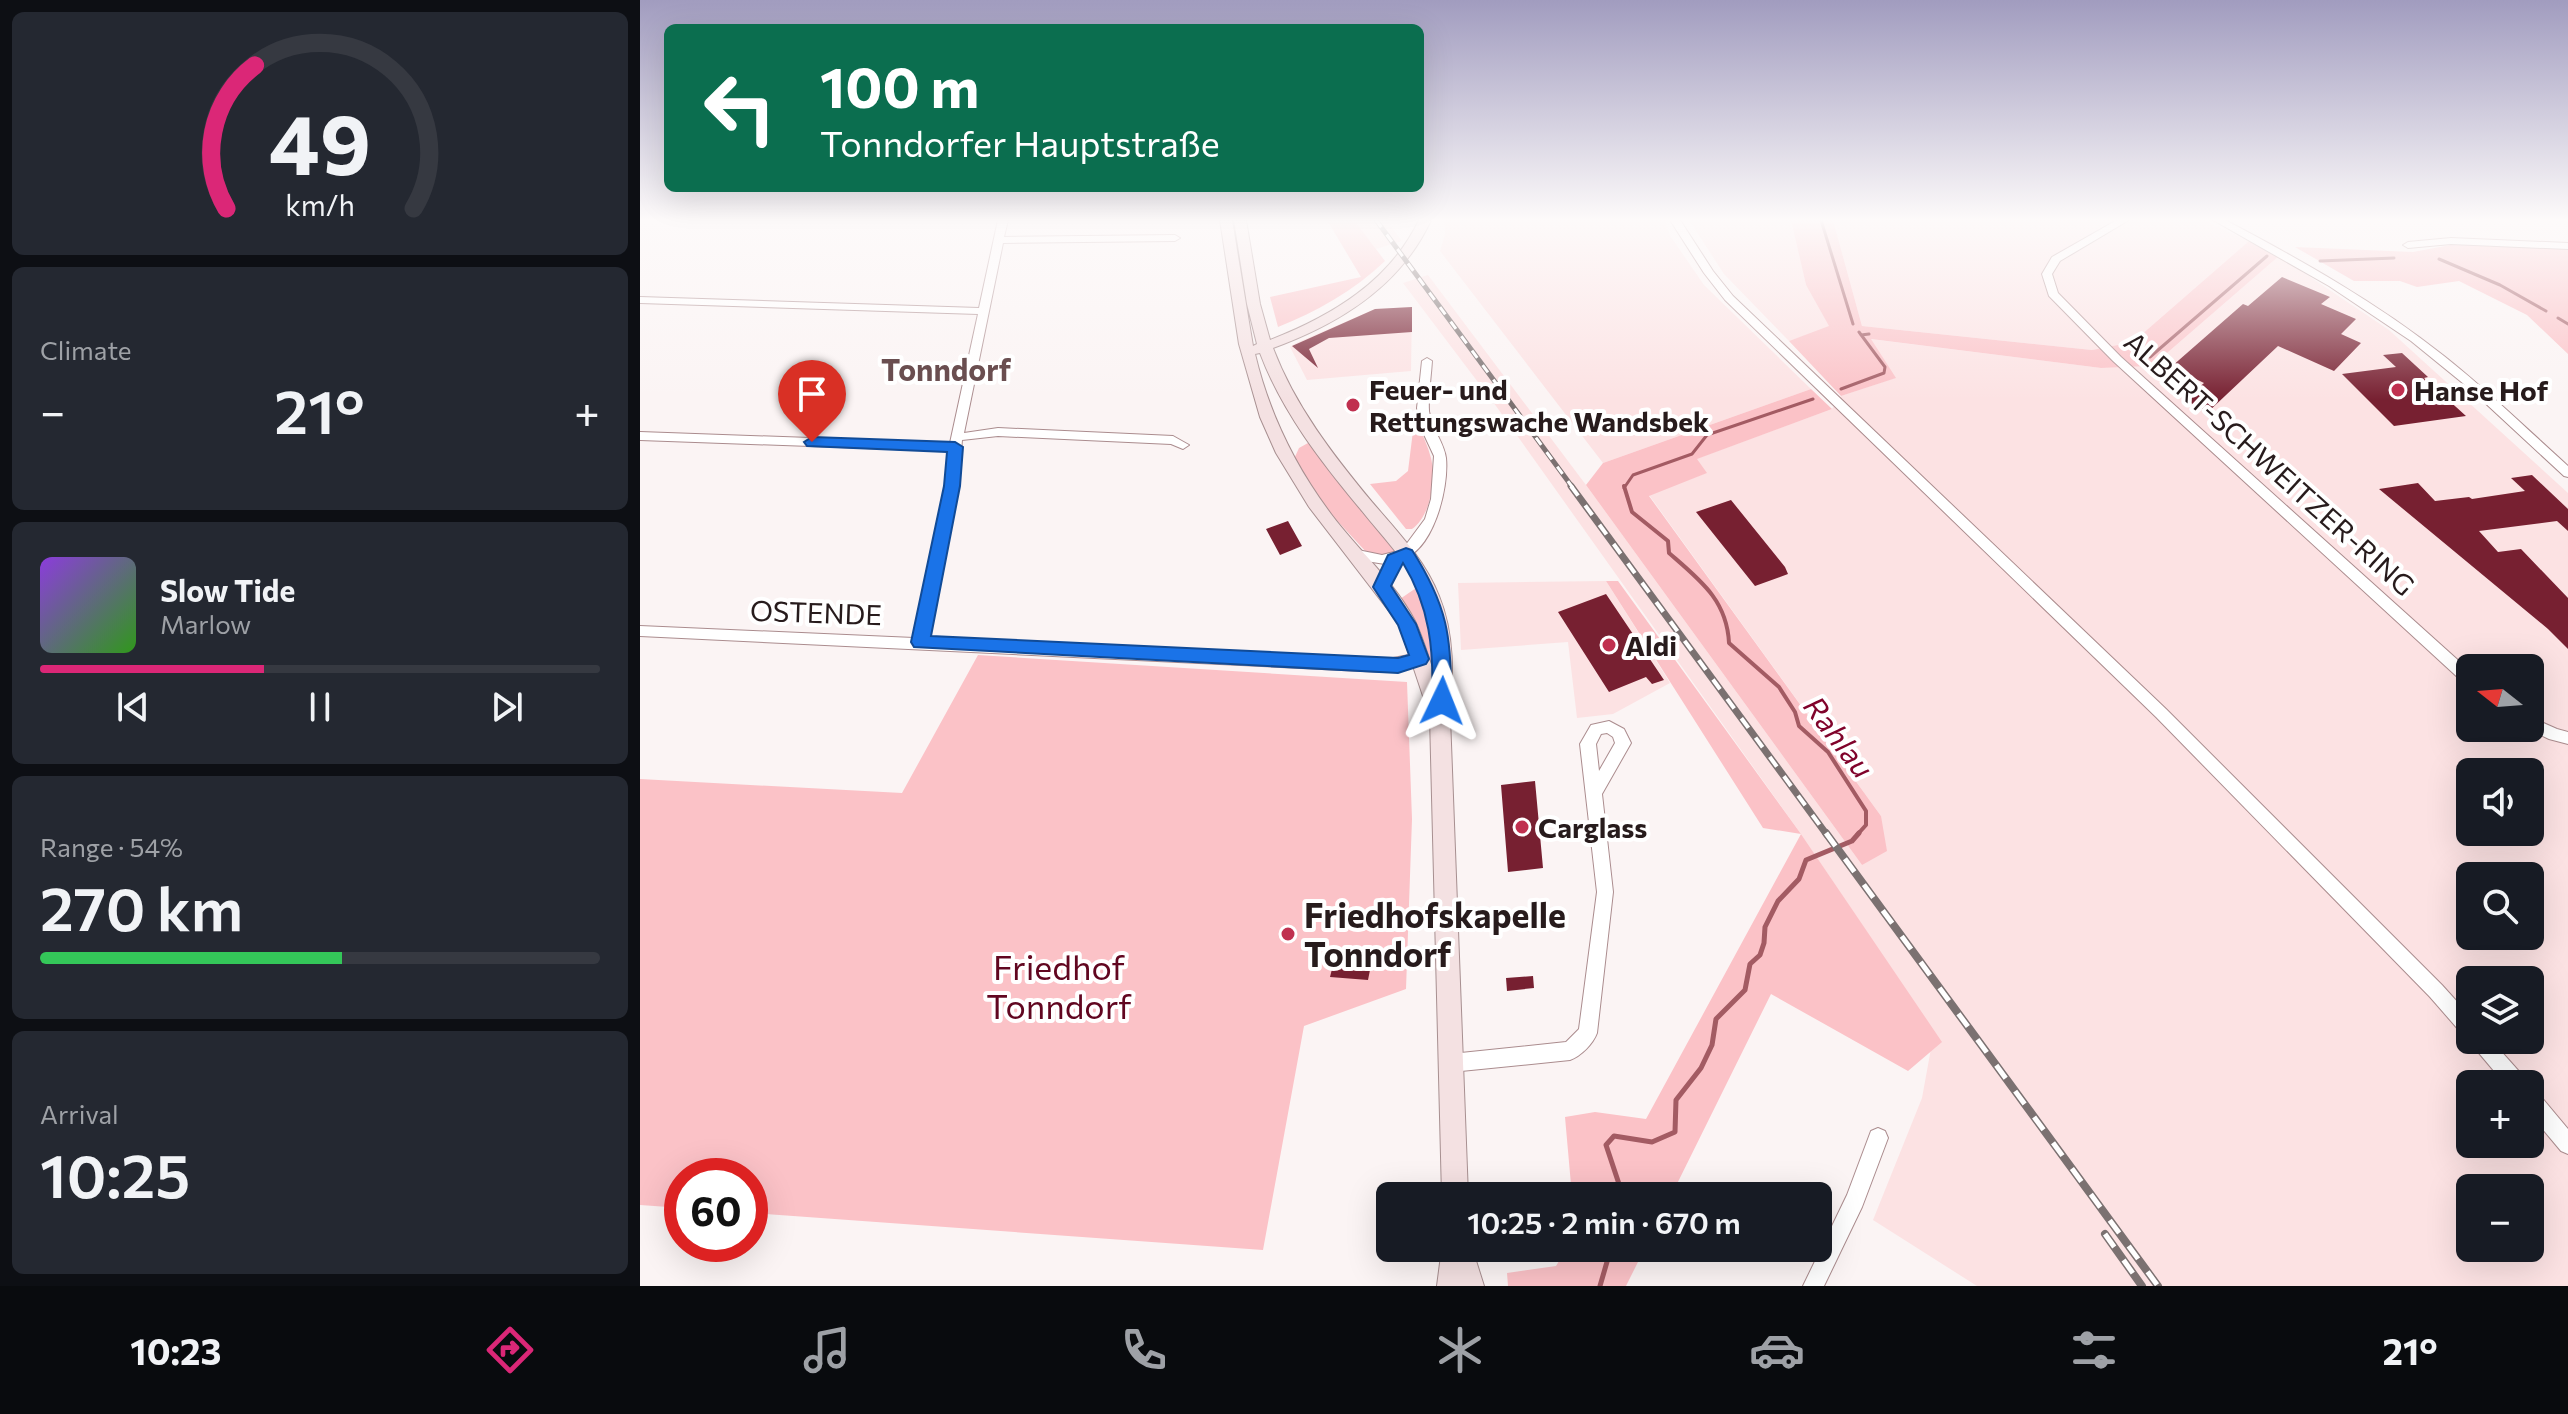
<!DOCTYPE html>
<meta charset="utf-8">
<style>
:root{--surface:#171b24;--page:#242831;--text:#f1f3f6;--muted:#9ea1a6;--line:#363941;--accent:#db2777}
body{margin:0;font-family:Commissioner,sans-serif;background:var(--page);color:var(--text);height:100vh;display:flex;flex-direction:column;font-size:30px;white-space:nowrap}
*{box-sizing:border-box;margin:0}
p{font-size:26px;color:var(--muted)}
.icon{flex:none;width:44px;height:44px;fill:none;stroke:currentColor;stroke-width:2;stroke-linecap:round;stroke-linejoin:round}
.map{position:relative;flex:1;overflow:hidden}
.sheet{display:flex;flex-direction:column;gap:12px;padding:12px;background:#0d0f14;width:640px}
.sheet>*{flex:none}
.guide{position:absolute;left:24px;top:24px;width:760px;height:168px;border-radius:12px;box-shadow:0 8px 32px #0002;background:#0b6e4f;color:#fff;overflow:hidden}
.needle{width:52px;rotate:287deg}
.buttons{position:absolute;left:1816px;top:654px;display:grid;gap:16px}
.buttons a{display:grid;place-items:center;width:88px;height:88px;border-radius:12px;background:var(--surface);box-shadow:0 8px 32px #0002;font-size:40px}
.speed{position:absolute;left:24px;top:1158px;display:flex;gap:16px;font-size:40px;font-weight:700;text-align:center}
.speed>*{display:grid;place-content:center;width:104px;height:104px;border-radius:50%;background:var(--surface);box-shadow:0 8px 32px #0002;line-height:1}
.speed .limit{border:12px solid #d22;background:#fff;color:#111}
.pin{position:absolute;display:grid;place-items:center;width:68px;height:68px;color:#fff;margin:-82px -34px;border-radius:50% 50% 50% 0;rotate:-45deg;box-shadow:0 0 8px #0007}
.pin .icon{rotate:45deg}
.me{position:absolute;width:88px;margin:-44px;rotate:2deg;stroke-linejoin:round;filter:drop-shadow(0 0 6px #0008)}
.turn{display:flex;align-items:center;gap:28px;height:168px;padding:0 24px;font-size:36px}
.turn .icon{width:104px;height:104px;stroke-width:2.5}
.turn b{display:block;font-size:56px;line-height:68px}
.big{font-size:60px;font-weight:600;line-height:1.1}
.sheet .tile{flex:1;display:flex;flex-direction:column;justify-content:center;gap:12px;min-width:0;padding:0 28px;border-radius:12px;background:var(--page)}
.sheet .dial{align-items:center;gap:0}
.dial svg{height:208px;overflow:visible;fill:none;stroke:var(--line);stroke-width:7;stroke-linecap:round;text-anchor:middle}
.dial text{fill:var(--text);stroke:none}
.song{display:flex;align-items:center;gap:24px}
.cover{width:96px;height:96px;border-radius:12px;background:linear-gradient(135deg,hsl(270 70% 55%),hsl(110 70% 35%))}
.played{height:8px;border-radius:4px;background:linear-gradient(90deg,var(--accent) 40%,var(--line) 40%)}
.keys{display:flex;justify-content:space-around;direction:ltr}
.heat{display:flex;justify-content:space-between;align-items:center;font-size:44px;direction:ltr}
.charge{height:12px;border-radius:6px;background:linear-gradient(90deg,#34c759 54%,var(--line) 0)}
.trip{position:absolute;left:736px;top:1182px;width:456px;height:80px;border-radius:12px;background:var(--surface);box-shadow:0 8px 32px #0002;font-weight:600;line-height:80px;text-align:center}
.menu{display:flex;height:128px;justify-content:space-around;align-items:center;background:#090b0e;color:var(--muted)}
.menu .icon{width:56px;height:56px}
.menu .current{color:var(--accent)}
.menu b{font-size:36px;color:var(--text)}
main{display:flex;flex:1;min-height:0}
.map>svg:first-child{display:block}
.built{fill:#fce2e3;fill-rule:evenodd}
.green{fill:#fbc2c7}
.lines{fill:none;stroke-linecap:round;stroke-linejoin:round}
.stream-far2{stroke:#a35b63;stroke-width:3}
.stream-far1{stroke:#a35b63;stroke-width:4}
.stream{stroke:#a35b63;stroke-width:5}
.building{fill:#772031}
.minor-casing{stroke:#ab8c8e;stroke-width:2}
.major-casing{stroke:#a78f90;stroke-width:2}
.minor{fill:#fff;fill-rule:evenodd}
.major{fill:#f4e1e2;fill-rule:evenodd}
.rail-far2-casing{stroke:#7b7171;stroke-width:5}
.rail-far1-casing{stroke:#7b7171;stroke-width:7}
.rail-casing{stroke:#7b7171;stroke-width:8}
.rail-far2{stroke:#fff;stroke-width:3;stroke-dasharray:9;stroke-linecap:butt}
.rail-far1{stroke:#fff;stroke-width:4;stroke-dasharray:12;stroke-linecap:butt}
.rail{stroke:#fff;stroke-width:5;stroke-dasharray:16;stroke-linecap:butt}
.route{fill:#1a73e8;stroke:#114b97;stroke-width:2}
.poi-dot{fill:#c0304f;stroke:#fff;stroke-width:3}
.labels{text-anchor:middle;dominant-baseline:central;stroke-width:8;stroke-linejoin:round;paint-order:stroke}
.poi-label{font-size:28px;font-weight:bold;fill:#271b1c;stroke:#fff;text-anchor:start}
.street-label{font-size:28px;fill:#271b1c;stroke:#fff}
.far-district-label{font-size:30px;font-weight:bold;fill:#6a4e50;stroke:#fff}
.water-label{font-size:30px;font-style:italic;fill:#80032b;stroke:#fff}
.near-poi-label{font-size:34px;font-weight:bold;fill:#271b1c;stroke:#fff;text-anchor:start}
.near-park-label{font-size:34px;fill:#610620;stroke:#fff}
</style>
<main>
<section class="sheet">
<div class="tile dial"><svg viewBox="0 0 100 80">
<path d="M14 69A42 42 0 1 1 86 69"/>
<path d="M14 69A42 42 0 0 1 25 14" stroke="#db2777"/>
<text x="50" y="56" font-size="32" font-weight="700">49</text>
<text x="50" y="72" font-size="11">km/h</text>
</svg></div>
<div class="tile"><p>Climate</p>
<div class="heat"><a>−</a><b class="big">21°</b><a>+</a></div>
</div>
<div class="tile">
<div class="song"><i class="cover"></i><div><b>Slow Tide</b><p>Marlow</p></div></div>
<div class="played"></div>
<div class="keys"><svg class="icon" aria-label="previous" viewBox="0 0 24 24"><path d="M18 5L8 12l10 7zM5 5v14"/></svg><svg class="icon" aria-label="pause" viewBox="0 0 24 24"><path d="M8 5v14M16 5v14"/></svg><svg class="icon" aria-label="next" viewBox="0 0 24 24"><path d="M6 5l10 7-10 7zM19 5v14"/></svg></div>
</div>
<div class="tile"><p>Range · 54%</p><b class="big">270 km</b><div class="charge"></div></div>
<div class="tile"><p>Arrival</p><b class="big">10:25</b></div>
</section>
<div class="map">
<svg width="1928" height="1286" viewBox="0 0 1928 1286">
<rect width="100%" height="100%" fill="#fbf4f4"/>
<!-- built -->
<path class="built" d="M714,220H746L762,241L736,249Z
M804,220H1025L1029,234L1064,285L1171,389L963,463L800,251L805,234Z
M1049,220H1151L1166,285L1190,327L1149,341L1084,274Z
M1193,220H1563L1609,241L1493,342L1452,350L1222,326Z
M1639,256L1749,330L1928,493V1286H1337L1233,1220L1282,1098L1294,1032L1161,834L856,406L763,283L788,275L946,485L1222,865L1241,816L1009,495L1066,473L1056,459L1192,409L1201,396L1255,378L1230,339L1461,368L1512,366ZM1830,668H1890V728H1830ZM1830,772H1890V832H1830ZM1830,876H1890V936H1830ZM1830,980H1890V1040H1830ZM1830,1084H1890V1144H1830ZM1830,1188H1890V1248H1830Z
M772,307L771,371L667,380L650,347L656,343L735,309Z
M966,581L1030,683L973,714L937,718L928,642L821,650L818,583Z"/>
<!-- green -->
<path class="green" d="M687,220H714L745,261C715,290 676,312 638,327L630,297L721,277Z
M1151,220H1193L1222,326L1452,350L1493,342L1609,241L1639,256L1512,366L1461,368L1231,339L1256,378L1201,396L1149,341L1189,326L1166,285Z
M1821,243L1928,249V354L1887,315L1819,281L1777,287L1760,281H1714L1655,247L1773,252Z
M1171,389L1192,409L1057,459L1067,473L1009,496L1241,816L1247,851L1222,865L946,485L963,463Z
M777,422C782,434 788,446 791,458C796,479 791,516 772,529H766L730,484L756,481L768,471L774,423Z
M668,443L756,550L750,555L728,554L690,513L654,459L659,448Z
M966,581H978L1161,834L1302,1042L1268,1071L1131,994L1031,1196H932L925,1117L955,1112L1006,1119L1161,834L1123,828Z
M779,586L789,611L794,677L760,599Z
M338,655L767,682L772,819L766,989L664,1026L623,1250L110,1213V1176H42V1208L0,1205V779L262,793Z
M927,1248H1005L986,1286H868L867,1273L916,1266Z"/>
<g class="lines">
<!-- stream-far2 -->
<path class="stream-far2" d="M1181,220L1213,324
M1799,259L1860,285L1906,311
M1680,261L1754,258
M1918,318L1928,324
M1221,335L1229,334
M1510,357L1627,256
M1201,389L1244,373L1245,367L1219,332
M984,488L993,475L1052,454L1067,435L1173,399"/>
<!-- stream-far1 -->
<path class="stream-far1" d="M984,486L992,512L1028,541L1029,553C1060,580 1087,600 1089,643L1139,687L1155,712L1159,726L1188,752L1226,811V825L1217,835"/>
<!-- stream -->
<path class="stream" d="M983,1196L966,1145L974,1136L1012,1142L1035,1132L1036,1100L1061,1068L1072,1045L1076,1019L1105,990L1110,964L1120,955L1124,943L1125,927L1138,901L1159,879L1166,860L1212,841L1219,833
M960,1286L971,1248"/>
</g>
<!-- building -->
<path class="building" d="M1642,277L1690,297L1681,304L1716,319L1701,334L1721,343L1694,371L1638,346L1568,412L1545,400L1564,383L1531,367L1603,304L1608,306Z
M772,307V332L689,338L669,349L678,368L652,346L735,309Z
M1762,353L1788,377L1784,378L1826,416L1754,426L1702,374L1756,367L1743,355Z
M1892,475L1928,509V531L1917,521L1839,531L1858,552L1881,549L1928,598V649L1908,629L1739,489L1778,483L1795,501L1829,497L1832,499L1885,491L1871,478Z
M1091,500L1145,567L1148,574L1115,586L1056,512Z
M648,521L662,546L640,555L626,529Z
M966,594L1024,680L1012,684L1006,677L969,692L918,612Z
M895,781L903,868L868,872L861,785Z
M696,953L733,955L728,980L690,977Z
M893,976L894,988L867,991L866,978Z"/>
<g class="lines">
<!-- minor casing -->
<g class="minor-casing">
<path id="minor" d="M358,220H368L364,237L535,235L540,238L535,241L363,243L324,433L358,428L533,436L549,445L543,449L531,444L358,436L322,440L318,486L288,639L743,660L779,653L784,655L786,659L784,663L743,672L0,636V626L274,638L306,486L309,451L0,440V432L310,443L338,314L0,303V297L339,308Z
M1030,220H1040L1073,271L1093,296L1526,709L1802,985L1830,1016V1039L1824,1036L1790,997L1516,717L1085,300L1064,273Z
M1477,220H1489L1420,261L1412,274L1418,293L1481,357L1830,671V686L1825,684L1473,361L1409,296L1402,274L1412,257Z
M1573,220H1585C1661,260 1736,302 1804,356C1847,390 1887,429 1928,466V477L1924,476L1830,389L1771,341L1689,286Z
M1811,238L1928,243V249L1811,244L1768,248L1763,245L1768,242Z
M787,358L792,361C791,377 788,395 789,411C791,428 804,442 806,458C809,489 793,552 760,560L747,591L742,592L735,587L745,564L713,559L706,554L713,549L742,555L762,550L785,519L791,499L794,456L780,426L777,408L782,361Z
M1890,717L1917,729L1928,732V744L1909,739L1886,728H1890Z
M969,721L984,729L991,743L962,794L973,892L957,1033C953,1044 941,1056 930,1060L811,1072L804,1070L802,1063L804,1056L811,1054L926,1042L939,1029L957,892L940,744L951,725ZM967,733L973,737L975,743L959,771L956,744L961,734Z
M1830,1040H1851L1884,1077L1886,1084H1865L1833,1046Z
M1890,1090L1897,1092L1928,1129V1154L1921,1151L1890,1114Z
M1238,1128L1245,1131L1248,1138L1222,1207L1184,1286H1163L1207,1195L1231,1131Z"/>
</g>
<!-- major casing -->
<g class="major-casing">
<path id="major" d="M580,220H592L613,346L617,344L607,304L594,220H606L620,304L630,340C692,316 750,281 779,220H791C761,286 699,324 633,348C655,406 693,455 732,502C757,531 785,560 799,596C815,635 813,676 810,717L828,1196H802L790,717L759,624L669,507L636,453L620,417L599,344ZM620,353C642,412 682,463 722,511C741,535 763,557 777,584C790,612 794,643 794,673C788,656 783,638 775,621C754,581 718,550 691,514C655,466 629,413 615,354Z
M802,1248H832L844,1286H797Z"/>
</g>
<!-- minor -->
<use href="#minor" class="minor"/>
<!-- major -->
<use href="#major" class="major"/>
<!-- rail-far2 casing -->
<g class="rail-far2-casing">
<path id="rail-far2" d="M736,220L933,488"/>
</g>
<!-- rail-far1 casing -->
<g class="rail-far1-casing">
<path id="rail-far1" d="M931,486L1187,835"/>
</g>
<!-- rail casing -->
<g class="rail-casing">
<path id="rail" d="M1186,833L1518,1286
M1465,1234L1502,1286"/>
</g>
<!-- rail-far2 -->
<use href="#rail-far2" class="rail-far2"/>
<!-- rail-far1 -->
<use href="#rail-far1" class="rail-far1"/>
<!-- rail -->
<use href="#rail" class="rail"/>
</g>
<!-- sky -->
<linearGradient id="sky" x2="0" y2="1"><stop stop-color="#a19cbf"/><stop offset="0.55" stop-color="#fdfafa"/><stop offset="1" stop-color="#fdfafa" stop-opacity="0"/></linearGradient>
<rect width="1928" height="400" fill="url(#sky)"/>
<!-- route -->
<path class="route" d="M172,437L315,442L323,447L320,486L291,636L758,658L769,655L758,625L733,587L748,555L766,548L772,550C807,605 812,637 811,701L808,707H795L792,701C794,650 790,607 763,563L751,586L776,624L789,659L786,664L758,673L274,647L271,642L304,486L307,452L167,446L164,442Z"/>
<!-- markers -->
<g class="poi-dot">
<circle cx="1758" cy="390" r="8"/>
<circle cx="713" cy="405" r="8"/>
<circle cx="969" cy="645" r="8"/>
<circle cx="882" cy="827" r="8"/>
<circle cx="648" cy="934" r="8"/>
</g>
<g class="labels">
<!-- poi labels -->
<g class="poi-label">
<text x="729" y="389">Feuer- und<tspan x="729" dy="32">Rettungswache Wandsbek</tspan></text>
<text x="1774" y="390">Hanse Hof</text>
<text x="985" y="645">Aldi</text>
<text x="898" y="827">Carglass</text>
</g>
<!-- street labels -->
<g class="street-label">
<text transform="translate(1630 463) rotate(42)">ALBERT-SCHWEITZER-RING</text>
<text transform="translate(176 612) rotate(2)">OSTENDE</text>
</g>
<!-- far-district labels -->
<g class="far-district-label">
<text x="306" y="368">Tonndorf</text>
</g>
<!-- water labels -->
<g class="water-label">
<text transform="translate(1200 736) rotate(53)">Rahlau</text>
</g>
<!-- near-poi labels -->
<g class="near-poi-label">
<text x="664" y="914">Friedhofskapelle<tspan x="664" dy="39">Tonndorf</tspan></text>
</g>
<!-- near-park labels -->
<g class="near-park-label">
<text x="419" y="966">Friedhof<tspan x="419" dy="39">Tonndorf</tspan></text>
</g>
</g>
</svg>
<div class="buttons">
<a><svg class="needle" viewBox="-14 -14 28 28"><path d="M0-13l5 13h-10z" fill="#e53935"/><path d="M0 13l5-13h-10z" fill="#9ea1a6"/></svg></a>
<a><svg class="icon" aria-label="sound" viewBox="0 0 24 24"><path d="M4 9h4l5-4v14l-5-4H4zM17 9q2 3 0 6"/></svg></a>
<a><svg class="icon" aria-label="search" viewBox="0 0 24 24"><circle cx="10" cy="10" r="6"/><path d="M15 15l6 6"/></svg></a>
<a><svg class="icon" aria-label="layers" viewBox="0 0 24 24"><path d="M12 4l9 5-9 5-9-5zM3 14l9 5 9-5"/></svg></a>
<a>+</a>
<a>−</a>
</div>
<div class="speed"><div class="limit">60</div></div>
<div class="pin" style="left:172px;top:442px;background:#d93025"><svg class="icon" aria-label="arrive" viewBox="0 0 24 24"><path d="M6 21V4h12l-3 4 3 4H6"/></svg></div>
<svg class="me" style="left:802px;top:701px" viewBox="-20 -20 40 40"><path d="M0-17L14 15 0 8-14 15z" fill="#1a73e8" stroke="#fff" stroke-width="4"/></svg>
<div class="trip">10:25 · 2 min · 670 m</div>
<div class="guide">
<div class="turn"><svg class="icon" aria-label="left" viewBox="0 0 24 24"><path d="M17 20v-9H6M10 6l-5 5 5 5"/></svg><div><b>100 m</b>Tonndorfer Hauptstraße</div></div>
</div>
</div>
</main>
<nav class="menu">
<b>10:23</b>
<svg class="icon current" aria-label="directions" viewBox="0 0 24 24"><path d="M12 3l9 9-9 9-9-9zM9 14v-3h6M13 9l2 2-2 2"/></svg>
<svg class="icon" aria-label="music" viewBox="0 0 24 24"><path d="M9 18V5l10-2v13"/><circle cx="6" cy="18" r="3"/><circle cx="16" cy="16" r="3"/></svg>
<svg class="icon" aria-label="phone" viewBox="0 0 24 24"><path d="M5 4h4l2 5-3 2q2 4 5 5l2-3 5 2v4C11 20 4 13 5 4z"/></svg>
<svg class="icon" aria-label="climate" viewBox="0 0 24 24"><path d="M12 3v18M4 7l16 10M4 17L20 7"/></svg>
<svg class="icon" aria-label="car" viewBox="0 0 24 24"><path d="M5 17H2v-5l4-1 3-4h7l3 4 3 1v5h-3M9 17h6M6 11h13"/><circle cx="7" cy="17" r="2"/><circle cx="17" cy="17" r="2"/></svg>
<svg class="icon" aria-label="filters" viewBox="0 0 24 24"><path d="M4 7h16M4 17h16"/><circle cx="9" cy="7" r="2"/><circle cx="15" cy="17" r="2"/></svg>
<b>21°</b>
</nav>
